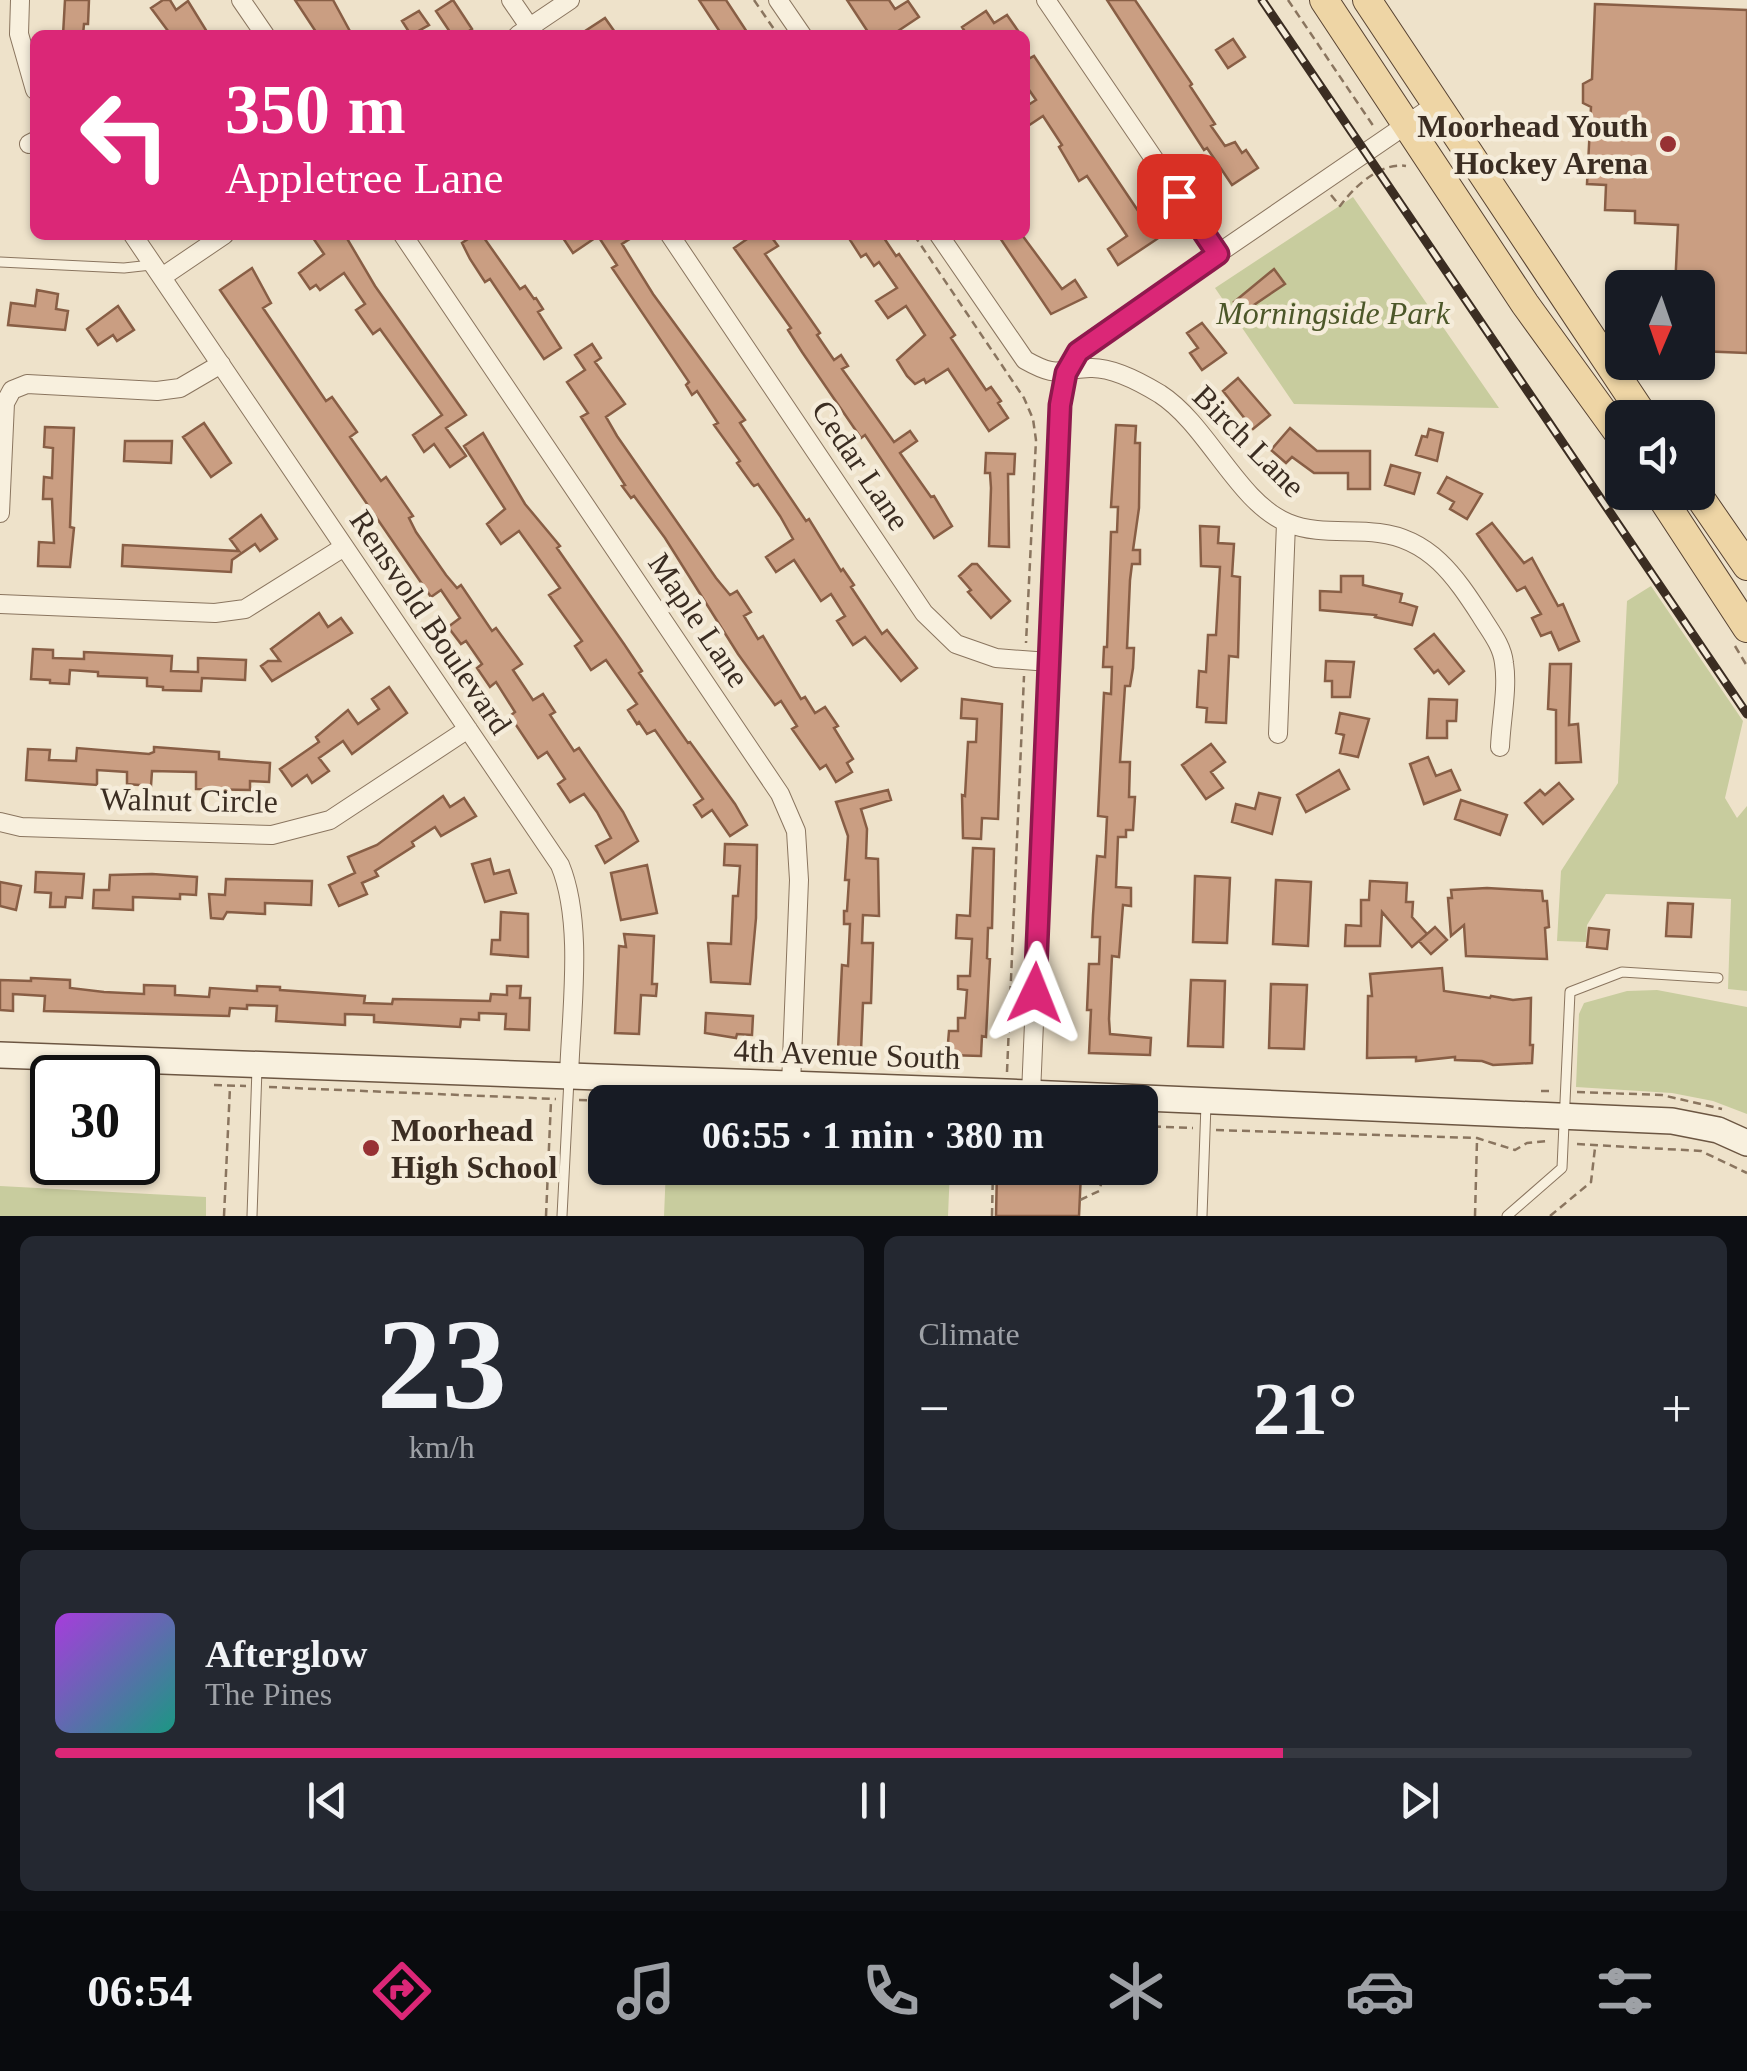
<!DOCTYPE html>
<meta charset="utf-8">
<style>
:root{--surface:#171b24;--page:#242831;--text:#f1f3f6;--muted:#9ea1a6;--line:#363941;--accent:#db2777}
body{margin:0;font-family:"Times New Roman",serif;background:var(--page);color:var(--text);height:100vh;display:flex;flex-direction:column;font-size:38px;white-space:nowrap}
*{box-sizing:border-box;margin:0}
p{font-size:32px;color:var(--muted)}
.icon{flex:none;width:55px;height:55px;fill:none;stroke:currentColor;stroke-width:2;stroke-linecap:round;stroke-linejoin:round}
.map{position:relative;height:1216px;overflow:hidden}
.sheet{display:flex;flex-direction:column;gap:20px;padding:20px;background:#0d0f14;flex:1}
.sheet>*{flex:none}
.guide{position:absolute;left:30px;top:30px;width:1000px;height:210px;border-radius:15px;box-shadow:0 2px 8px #0004;background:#db2777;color:#fff;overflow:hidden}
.needle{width:65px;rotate:182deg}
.fabs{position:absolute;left:1605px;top:270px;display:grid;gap:20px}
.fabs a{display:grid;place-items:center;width:110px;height:110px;border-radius:15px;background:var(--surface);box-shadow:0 2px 8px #0004;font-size:50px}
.speed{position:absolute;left:30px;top:1055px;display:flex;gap:20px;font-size:50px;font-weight:700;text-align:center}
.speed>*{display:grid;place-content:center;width:130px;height:130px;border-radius:50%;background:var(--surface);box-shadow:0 2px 8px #0004;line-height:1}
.speed .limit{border:5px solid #111;border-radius:15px;background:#fff;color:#111}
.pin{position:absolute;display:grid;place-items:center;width:85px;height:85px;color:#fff;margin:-42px;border-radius:20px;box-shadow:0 5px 15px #0006}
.me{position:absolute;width:110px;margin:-55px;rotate:2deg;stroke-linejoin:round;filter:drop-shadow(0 0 8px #0008)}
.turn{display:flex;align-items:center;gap:35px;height:210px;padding:0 30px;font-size:45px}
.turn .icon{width:130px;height:130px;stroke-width:2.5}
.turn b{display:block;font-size:70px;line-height:85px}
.big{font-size:75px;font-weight:800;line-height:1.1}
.sheet .card{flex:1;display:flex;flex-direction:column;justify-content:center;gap:15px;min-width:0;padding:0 35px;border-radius:15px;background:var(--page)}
.sheet .dial{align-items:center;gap:0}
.dial b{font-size:130px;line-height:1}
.song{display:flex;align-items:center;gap:30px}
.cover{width:120px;height:120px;border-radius:15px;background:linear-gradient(135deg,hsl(280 70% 55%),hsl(170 70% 35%))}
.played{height:10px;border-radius:5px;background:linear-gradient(90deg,var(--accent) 75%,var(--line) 75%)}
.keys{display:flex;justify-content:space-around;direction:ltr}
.heat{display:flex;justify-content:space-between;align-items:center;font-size:55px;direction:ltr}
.sheet .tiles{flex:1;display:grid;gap:20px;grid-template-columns:1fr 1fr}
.card:last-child{grid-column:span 2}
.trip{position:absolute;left:588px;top:1085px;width:570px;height:100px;border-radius:15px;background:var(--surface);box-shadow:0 2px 8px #0004;font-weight:800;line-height:100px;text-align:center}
.menu{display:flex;height:160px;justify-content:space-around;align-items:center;background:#090b0e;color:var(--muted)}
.menu .icon{width:70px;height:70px}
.menu .current{color:var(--accent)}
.menu b{font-size:45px;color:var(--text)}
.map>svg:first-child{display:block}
.green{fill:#c8cc9e}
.building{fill:#ca9e82;stroke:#885e45;stroke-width:2.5}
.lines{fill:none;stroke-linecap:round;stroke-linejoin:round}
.lane-casing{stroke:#8a755f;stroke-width:11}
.street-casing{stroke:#8a755f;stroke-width:20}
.secondary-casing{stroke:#6c5642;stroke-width:28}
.primary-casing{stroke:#584332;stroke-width:30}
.path{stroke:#8a755f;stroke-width:2.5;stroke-dasharray:8 5;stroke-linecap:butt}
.lane{stroke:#f8f0de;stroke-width:9}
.street{stroke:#f8f0de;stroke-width:18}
.secondary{stroke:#f8f0de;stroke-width:25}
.primary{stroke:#eed5a5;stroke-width:28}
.rail-casing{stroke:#3b2d22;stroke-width:9}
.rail{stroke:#f5ecda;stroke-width:5;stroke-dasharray:15;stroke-linecap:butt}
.route-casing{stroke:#8e194d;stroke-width:25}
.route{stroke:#db2777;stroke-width:18}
.poi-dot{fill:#973134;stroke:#f5ecda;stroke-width:4}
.labels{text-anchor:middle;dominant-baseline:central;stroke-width:9;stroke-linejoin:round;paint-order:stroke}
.poi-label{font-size:32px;font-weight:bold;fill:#3b2d22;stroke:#f5ecda;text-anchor:end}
.park-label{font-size:32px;font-style:italic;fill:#4c5729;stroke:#f5ecda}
.street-label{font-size:32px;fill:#3b2d22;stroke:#f5ecda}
</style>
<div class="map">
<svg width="1747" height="1216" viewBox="0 0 1747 1216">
<rect width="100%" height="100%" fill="#eee2ca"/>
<!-- green -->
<path class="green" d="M1353,197L1499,408L1294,404L1215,288Z
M1651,586L1743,721L1725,798L1737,818L1747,806V991L1728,989L1731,899L1606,894L1587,925L1586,942L1557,941L1561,871L1618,783L1627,601Z
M1657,990L1747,1007V1114L1713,1101L1672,1093L1576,1087L1579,1014L1584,1003L1627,991Z
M666,1168H950L948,1216H664Z
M0,1186L206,1197V1216H0Z"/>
<!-- building -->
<path class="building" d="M65,0H89L88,24H84L83,35H63Z
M163,0H170L176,10L188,1L209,35H171L151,8Z
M295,0H333L352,35H318Z
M453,0L472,29L463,35H452L436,11Z
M699,0H726L749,35H722Z
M847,0H889L895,9L908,1L919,17L892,35H870Z
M1107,0H1135L1192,84L1190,86L1215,124L1211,126L1225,146L1235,142L1242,153L1246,150L1258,168L1232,185L1207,148L1204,150Z
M1595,4L1747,10V353L1698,351V288H1675L1678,225L1635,223V211L1605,210L1606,185L1587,184L1591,107L1583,103V84L1592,79Z
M419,11L429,25L411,35L402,21Z
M986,11L994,23L1007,15L1021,35H967L962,27Z
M605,18L617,35H579Z
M1233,39L1245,57L1228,68L1216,50Z
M1034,56L1157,239L1118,265L1108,249L1127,236L1087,176L1079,181L1059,147L1062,145L1043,116L1025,128V107L1036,100L1025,84V61Z
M311,235H345L375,286L466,415L446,428L466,456L450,467L434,444L424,452L413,435L442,415L380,329L373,334L356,310L365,304L344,273L320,290L316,285L310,289L299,273L324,254Z
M474,235H482L520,289L525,286L534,299L536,298L543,309L538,312L561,348L544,359L490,279L485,282L470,259L462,243Z
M561,235H636L622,244L653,294L745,420L740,423L806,521L809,519L841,571L843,569L854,585L851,587L882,634L887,630L917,668L901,681L865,637L853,645L837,621L845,616L831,594L821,601L794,560L776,572L766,557L793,539L780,516L758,484L754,486L752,484L737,463L740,461L714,425L718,423L697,391L692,395L686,385L689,382L612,268L617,265L598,236L573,253Z
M753,235H770L778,246L765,254L820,333L817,335L834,360L841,355L848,366L842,369L894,442L910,431L917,441L900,453L931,497L934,496L952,526L934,538L865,435L861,438L802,352L788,330L791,328L734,248Z
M858,235H882L896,256L899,254L955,335L951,338L986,390L991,387L1001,401L998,403L1008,418L989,431L948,369L926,383L924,379L915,384L907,376L897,360L925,335L906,306L888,318L876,301L897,288L879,262L874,266L866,254L861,257L850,240Z
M998,235H1022L1062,289L1075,280L1086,297L1051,314Z
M252,268L271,303L263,308L326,401L332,397L357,432L350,437L381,481L386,477L413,516L409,518L416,532L446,575L457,588L461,585L492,631L496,628L522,664L513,670L533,700L543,694L555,712L550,715L574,751L579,748L623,812L638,841L605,863L596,846L611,838L597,812L584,794L570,802L558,784L565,779L547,752L538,758L510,716L515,712L496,682L490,687L477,668L482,664L466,641L461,644L448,627L460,618L441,590L431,597L220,290Z
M1274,269L1285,284L1242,313L1234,302Z
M37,290L58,294L56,309L68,311L65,330L8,325L11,303L35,306Z
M118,306L134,330L117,341L113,335L98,345L87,329Z
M1202,323L1226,353L1202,370L1190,353L1198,348L1187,333Z
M592,344L601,358L595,362L625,404L606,417L617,436L716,578L730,595L737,591L751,612L744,616L758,639L763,636L801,699L805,697L815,713L825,707L838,726L834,728L853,759L847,763L852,772L836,782L826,765L820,769L792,729L797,726L781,701L775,705L738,654L665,538L634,496L631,498L622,486L625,485L581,417L588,413L567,382L585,370L575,355Z
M1238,378L1270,415L1253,429L1223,391Z
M204,423L231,463L211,477L183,437Z
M1116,425L1136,426L1135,443H1140L1139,508L1133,550H1140V564H1132L1130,580L1127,648H1134L1133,668L1130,686H1125L1120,762H1130L1129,797H1135L1133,830H1126V837H1118L1116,887L1131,888V906L1123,905L1119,957L1112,956L1109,1019L1110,1034L1151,1038L1150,1055L1089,1053L1091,1010H1087L1089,964H1099L1100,937H1092L1093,915L1097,856L1105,857L1107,817L1098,816L1104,693L1111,694L1112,667H1103L1104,647H1107L1111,532H1117L1118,507H1111Z
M45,427L74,428L70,527L74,528L70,567L38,566L39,542L54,543L52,499H43L44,477L52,478L53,448L44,447Z
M1290,428L1317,451H1370V489H1348V473H1314L1292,457L1286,463L1271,450Z
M1429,429L1443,433L1437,461L1416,455L1422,436L1427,437Z
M483,433L525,504L560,546L557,548L624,644L642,671L639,673L688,743L690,742L735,804L747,825L730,836L712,810L702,817L694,805L703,799L655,730L647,734L639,722L637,724L628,710L637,704L606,660L591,670L575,646L582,641L549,595L560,588L519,531L501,544L487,524L505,509L464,446Z
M125,441H172L171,463L124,461Z
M986,453L1015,454L1014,474H1008L1009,547L989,546L991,488L990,473H985Z
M1391,465L1420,473L1414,494L1385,485Z
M1447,477L1482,494L1467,519L1450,509L1454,502L1438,493Z
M261,515L277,539L260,551L255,544L232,560L231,572L122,566L123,545L239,551L230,539Z
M1492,523L1524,563L1532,558L1558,606L1563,604L1579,641L1559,650L1551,632L1541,636L1532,618L1541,614L1525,587L1517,591L1477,534Z
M1200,526L1219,527L1218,543L1234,544L1232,576L1240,577L1238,657L1229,656L1226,723L1206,722L1207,708L1197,707L1199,671L1206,672L1208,635H1216L1220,567L1201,566Z
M972,564H977L1010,601L991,618L968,592L971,590L959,576Z
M1341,576H1363V585L1402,594L1400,602L1417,607L1412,625L1375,617L1376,615L1320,610V591L1341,592Z
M319,613L328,627L341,618L352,633L272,681L261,666L268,661H280L271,649Z
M1434,634L1464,671L1449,684L1438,670L1434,673L1415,649Z
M33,649L53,650V658L84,659V652L172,656L171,671L198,672V658L246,660L245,680L202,678L201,691L163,690V687L147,686V678L98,676V672L70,670L69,684L50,683V680L31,679Z
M1326,661L1354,662L1350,697H1332V681H1325Z
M1550,664H1571L1569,725L1578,724L1581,762L1556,763V710L1548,709Z
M389,687L407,713L352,754L343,741L319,758L329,771L312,783L307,775L292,786L280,769L319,742L316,737L348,710L358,724L379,709L372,699Z
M962,699L1002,704L998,819L982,818L981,839L963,838L962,795L965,796L968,742H976L977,719L961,718Z
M1429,699L1457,700L1456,721H1447V738H1427Z
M1340,713L1369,719L1358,757L1340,753L1344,735L1336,733Z
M1211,744L1225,762L1211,772L1223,788L1206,799L1182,765Z
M154,747L219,752V759L270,763L269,782L250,781V790L196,789V772L152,771L151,786L127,784V772L97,770V785L26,780L28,749L50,750L49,760L76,761L77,748L149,754L154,752Z
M1428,757L1436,776L1451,770L1460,790L1424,804L1410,764Z
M1339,770L1349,789L1306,812L1297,795Z
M1559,783L1573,799L1543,824L1525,803L1540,790L1545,795Z
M888,790L891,800L861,809L867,829L866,858L878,859L879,916L863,915L862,943H873L871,1003H863L861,1051L838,1050L842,965L848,966L850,924H844V911H847L849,880H845L848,836L836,802Z
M1259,793L1280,798L1272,834L1232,822L1236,804L1255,809Z
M443,796L450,807L464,798L476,816L441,836L435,827L412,842L414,846L375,871L378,876L362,883L367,894L339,906L329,885L355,873L348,857L377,845Z
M1461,800L1507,815L1500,835L1455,819Z
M725,844L757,845L756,918L750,984L711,982L708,943L731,944L733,896H738L740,866L724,865Z
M973,848L994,849L992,928H988L987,958L990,959L989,977L986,1037L982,1036L981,1056L947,1055L949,1031H958V1018H965L967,990L958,989V976H970L972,939L956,938L957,915L970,916Z
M490,859L494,874L509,870L516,893L485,902L472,864Z
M647,865L657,913L621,920L611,873Z
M36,872L84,874L82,898L66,897L65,907H50L51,893L35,892Z
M152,874L197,877L196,895L180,894V899L133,897V910L93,908L94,890H109L110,875Z
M1195,876L1230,878L1227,943L1193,942Z
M226,879L312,881L311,905L265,903V914L227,912L223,919L211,918L209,894L225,895Z
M1276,880L1311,882L1308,946L1273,944Z
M1370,881L1407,883L1406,902H1413L1412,917L1427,934L1412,947L1382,912L1380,946H1345L1346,925L1361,926V900H1369Z
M0,882L21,886L16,910L0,906Z
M1487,888L1542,891L1543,901H1547L1549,927L1545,928L1547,959L1466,956L1464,925L1451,936L1448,898H1452L1451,890Z
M1668,903L1693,904L1691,937L1666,936Z
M501,912L528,914V957L491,954L492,940H500Z
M1435,927L1447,940L1431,954L1419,941Z
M1589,928L1609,930L1607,949L1587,947Z
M624,934L654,936L652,984H657L656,996L641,995L639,1034L615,1033L619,946L626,947Z
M1442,968L1444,991L1490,998L1491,996L1513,1000L1531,998L1530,1045H1533L1532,1063L1493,1065L1482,1061L1455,1060V1057L1416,1061V1057L1367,1058L1368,996H1372L1370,974Z
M31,978L70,980V988L104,992L144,994V985L175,986V995L209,997L210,988L257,991V986L280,987V990L365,996L364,1003L392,1004L393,999L490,1001L491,994L507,995V986H521L520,998H530L529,1030L505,1029L506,1014L479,1013V1020L461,1019L460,1027L374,1022V1015L345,1014V1025L276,1021L277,1006L247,1005V1009L230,1008L229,1016L44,1011L45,996L13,994V1011L0,1010V980L31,981Z
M1191,980L1225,981L1223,1047L1188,1046Z
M1271,984L1307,985L1304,1049L1269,1048Z
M706,1013L753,1016L752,1035L737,1034L736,1038L705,1033Z
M997,1170L1081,1173L1079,1216H996Z"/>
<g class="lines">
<!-- lane casing -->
<g class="lane-casing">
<path id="lane" d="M0,262L124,268L151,265
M252,1216L257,1068
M562,1216L569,1079
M1202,1216L1206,1104
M1507,1216L1562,1168L1570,992L1622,972L1718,978"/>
</g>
<!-- street casing -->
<g class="street-casing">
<path id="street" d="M20,0L19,34L35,90
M241,0L265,35
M511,0L535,35
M778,0L802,35
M1046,0L1218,253
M518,35L570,0
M29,144L35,141
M133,235L560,865C584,923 571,1013 569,1076
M403,235L780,794L796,831L799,880L791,1085
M670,235L924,613L956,644L996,658L1049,662
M939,235L1025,360C1059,379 1056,369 1090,368C1112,367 1142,383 1160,394C1208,425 1238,503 1288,523C1317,535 1349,529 1379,533C1430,539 1455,576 1481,616C1490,631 1502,645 1504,663C1508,689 1501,720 1500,747
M162,277L224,235
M0,513L5,403L12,390L27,384L157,391L180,388L221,364
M0,604L215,613L245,609L344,547
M1278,734L1286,523
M0,822L21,827L272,835L330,820L468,729
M1031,1094L1060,405C1065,377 1070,358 1093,339L1438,103"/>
</g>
<!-- secondary casing -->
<g class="secondary-casing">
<path id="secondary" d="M0,1055L1006,1092L1672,1121L1718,1130L1747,1143"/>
</g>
<!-- primary casing -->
<g class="primary-casing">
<path id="primary" d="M1324,0L1525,304L1622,438
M1367,0L1645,418
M1658,492L1747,628
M1696,492L1747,566"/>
</g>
<!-- path -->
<path class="path" d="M754,0L778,35
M1288,0L1374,127
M1331,195L1340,206C1354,187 1380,162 1406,166
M914,235L1024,398L1033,419L1036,440L1026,643
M1735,646L1747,666
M1007,1072L1024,676
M214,1085L246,1086
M269,1087L556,1099
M1541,1091H1554
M1577,1092L1662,1095L1722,1109
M579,1100L634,1102
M1140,1126L1193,1128
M1216,1130L1477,1138L1515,1150L1527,1143L1549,1141
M1577,1144L1701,1151L1747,1173
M1034,1168V1171
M1080,1200L1099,1191L1106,1168
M224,1216L230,1087
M546,1216L551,1101
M992,1216L993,1168
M1475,1216L1477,1140
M1550,1216L1591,1182L1595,1148"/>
<!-- lane -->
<use href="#lane" class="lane"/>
<!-- street -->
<use href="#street" class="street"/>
<!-- secondary -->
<use href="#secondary" class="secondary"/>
<!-- primary -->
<use href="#primary" class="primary"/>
<!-- rail casing -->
<g class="rail-casing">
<path id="rail" d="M1262,0L1747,714"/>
</g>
<!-- rail -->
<use href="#rail" class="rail"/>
</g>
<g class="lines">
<!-- route casing -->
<g class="route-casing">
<path id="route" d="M1035,993L1060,405L1066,373L1078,352L1218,254L1179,196"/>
</g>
<!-- route -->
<use href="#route" class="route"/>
</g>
<!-- markers -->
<g class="poi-dot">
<circle cx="1668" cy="144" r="10"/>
<circle cx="371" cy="1148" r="10"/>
</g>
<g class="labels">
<!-- poi labels -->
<g class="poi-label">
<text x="1648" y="126">Moorhead Youth<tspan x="1648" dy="37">Hockey Arena</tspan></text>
<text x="391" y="1130" text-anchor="start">Moorhead<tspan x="391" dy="37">High School</tspan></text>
</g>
<!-- park labels -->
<g class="park-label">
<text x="1333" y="313">Morningside Park</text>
</g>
<!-- street labels -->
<g class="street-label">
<text transform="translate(1249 441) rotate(45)">Birch Lane</text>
<text transform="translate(861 465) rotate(56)">Cedar Lane</text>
<text transform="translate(699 620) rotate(56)">Maple Lane</text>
<text transform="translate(431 622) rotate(56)">Rensvold Boulevard</text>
<text transform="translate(189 800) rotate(1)">Walnut Circle</text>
<text transform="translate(847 1054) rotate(2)">4th Avenue South</text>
</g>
</g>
</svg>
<div class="fabs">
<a><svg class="needle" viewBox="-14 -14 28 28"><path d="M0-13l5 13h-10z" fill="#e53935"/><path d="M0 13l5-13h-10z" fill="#9ea1a6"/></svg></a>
<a><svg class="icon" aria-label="sound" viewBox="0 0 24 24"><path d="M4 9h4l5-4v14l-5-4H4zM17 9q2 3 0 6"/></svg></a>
</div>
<div class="speed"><div class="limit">30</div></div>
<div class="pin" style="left:1179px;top:196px;background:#d93025"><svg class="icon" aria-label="arrive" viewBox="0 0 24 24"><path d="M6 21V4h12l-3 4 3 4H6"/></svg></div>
<svg class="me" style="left:1035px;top:993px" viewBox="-20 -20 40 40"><path d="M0-17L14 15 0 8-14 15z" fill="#db2777" stroke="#fff" stroke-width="4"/></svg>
<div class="trip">06:55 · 1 min · 380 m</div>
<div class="guide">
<div class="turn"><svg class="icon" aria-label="left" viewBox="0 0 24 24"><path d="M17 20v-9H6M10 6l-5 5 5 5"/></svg><div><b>350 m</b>Appletree Lane</div></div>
</div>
</div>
<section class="sheet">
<div class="tiles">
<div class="card dial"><b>23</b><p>km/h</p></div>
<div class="card"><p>Climate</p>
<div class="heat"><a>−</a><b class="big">21°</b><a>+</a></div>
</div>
<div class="card">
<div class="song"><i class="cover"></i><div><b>Afterglow</b><p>The Pines</p></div></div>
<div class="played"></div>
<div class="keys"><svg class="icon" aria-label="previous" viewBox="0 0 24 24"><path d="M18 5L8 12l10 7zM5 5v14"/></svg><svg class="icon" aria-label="pause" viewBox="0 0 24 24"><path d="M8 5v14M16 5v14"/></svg><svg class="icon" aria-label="next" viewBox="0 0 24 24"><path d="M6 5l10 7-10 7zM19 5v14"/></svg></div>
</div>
</div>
</section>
<nav class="menu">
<b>06:54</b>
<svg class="icon current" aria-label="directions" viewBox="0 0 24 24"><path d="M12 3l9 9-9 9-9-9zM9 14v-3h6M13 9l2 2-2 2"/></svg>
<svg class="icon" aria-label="music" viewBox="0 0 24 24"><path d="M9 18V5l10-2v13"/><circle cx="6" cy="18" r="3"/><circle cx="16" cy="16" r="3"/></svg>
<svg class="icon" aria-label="phone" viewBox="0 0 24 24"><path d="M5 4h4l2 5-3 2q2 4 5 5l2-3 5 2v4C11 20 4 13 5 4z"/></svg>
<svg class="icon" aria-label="climate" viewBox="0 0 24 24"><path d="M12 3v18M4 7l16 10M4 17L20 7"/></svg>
<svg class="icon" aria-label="car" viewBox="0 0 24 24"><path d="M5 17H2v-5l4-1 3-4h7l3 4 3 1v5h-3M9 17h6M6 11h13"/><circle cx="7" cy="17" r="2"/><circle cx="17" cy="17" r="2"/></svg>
<svg class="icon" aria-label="filters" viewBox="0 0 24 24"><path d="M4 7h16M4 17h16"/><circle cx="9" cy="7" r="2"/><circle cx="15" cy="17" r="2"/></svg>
</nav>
